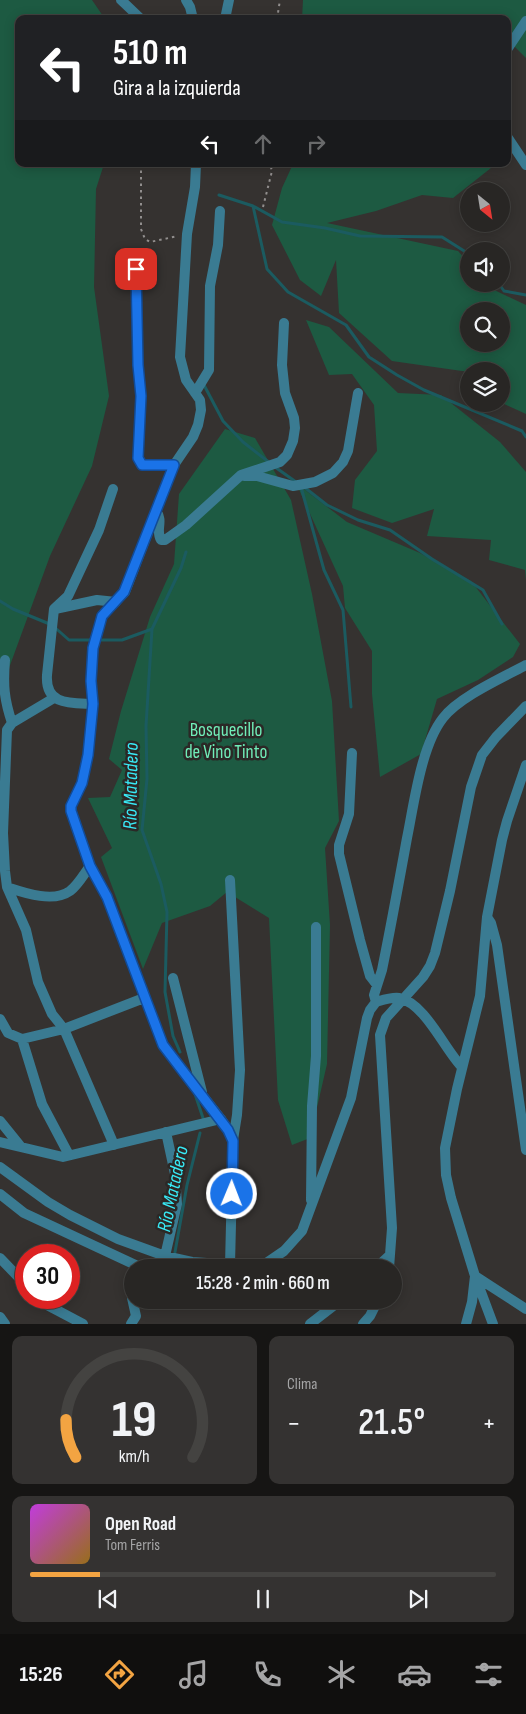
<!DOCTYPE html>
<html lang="es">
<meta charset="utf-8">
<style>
:root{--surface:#282624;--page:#343231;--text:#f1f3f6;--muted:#a5a5a6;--line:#444341;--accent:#f3a442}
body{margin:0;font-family:"Sofia Sans Condensed",sans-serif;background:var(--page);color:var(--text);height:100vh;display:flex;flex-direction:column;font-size:19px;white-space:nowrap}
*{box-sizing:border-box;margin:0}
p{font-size:16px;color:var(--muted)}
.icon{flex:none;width:28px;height:28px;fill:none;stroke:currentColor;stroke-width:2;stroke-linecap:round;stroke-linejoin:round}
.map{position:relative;height:1324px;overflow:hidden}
.drawer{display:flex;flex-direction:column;gap:12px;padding:12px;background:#161514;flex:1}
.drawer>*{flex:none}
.banner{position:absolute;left:15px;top:15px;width:496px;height:152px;border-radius:10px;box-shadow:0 2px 12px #0003,0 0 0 1px var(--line);background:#202124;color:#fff;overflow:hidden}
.needle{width:32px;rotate:150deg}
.controls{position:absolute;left:460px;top:182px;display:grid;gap:10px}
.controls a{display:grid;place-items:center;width:50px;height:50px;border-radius:50%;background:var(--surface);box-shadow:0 2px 12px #0003,0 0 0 1px var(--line);font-size:25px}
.speed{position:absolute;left:15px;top:1244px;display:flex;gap:10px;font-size:25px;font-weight:700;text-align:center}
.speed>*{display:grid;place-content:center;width:65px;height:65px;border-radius:50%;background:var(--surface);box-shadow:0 2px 12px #0003,0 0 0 1px var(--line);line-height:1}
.speed .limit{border:8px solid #d22;background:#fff;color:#111}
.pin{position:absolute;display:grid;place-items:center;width:42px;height:42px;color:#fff;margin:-21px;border-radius:10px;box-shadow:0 2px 8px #0006}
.me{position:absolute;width:55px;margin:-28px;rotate:1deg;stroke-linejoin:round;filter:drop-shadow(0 0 4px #0008)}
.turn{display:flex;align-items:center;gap:18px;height:105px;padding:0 15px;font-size:22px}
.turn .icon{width:65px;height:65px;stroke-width:2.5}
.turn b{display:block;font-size:35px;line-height:42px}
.lanes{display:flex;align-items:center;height:48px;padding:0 15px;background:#0003;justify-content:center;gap:25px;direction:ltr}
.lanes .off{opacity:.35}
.big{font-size:38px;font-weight:600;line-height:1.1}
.drawer .tile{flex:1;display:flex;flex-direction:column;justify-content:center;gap:8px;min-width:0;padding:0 18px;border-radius:10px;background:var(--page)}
.drawer .dial{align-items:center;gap:0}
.dial svg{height:130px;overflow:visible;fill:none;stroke:var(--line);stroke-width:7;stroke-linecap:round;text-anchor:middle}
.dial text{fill:var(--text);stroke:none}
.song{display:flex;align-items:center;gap:15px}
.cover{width:60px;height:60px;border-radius:8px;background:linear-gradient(135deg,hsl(290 70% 55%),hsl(40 70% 35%))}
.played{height:5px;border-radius:2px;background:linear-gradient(90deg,var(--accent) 15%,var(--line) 15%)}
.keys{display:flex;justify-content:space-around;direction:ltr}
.heat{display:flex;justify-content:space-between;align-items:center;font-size:28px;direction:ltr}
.drawer .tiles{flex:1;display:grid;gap:12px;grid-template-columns:1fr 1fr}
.tile:last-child{grid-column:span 2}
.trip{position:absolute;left:124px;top:1259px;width:278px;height:50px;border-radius:25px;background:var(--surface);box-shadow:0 2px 12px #0003,0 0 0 1px var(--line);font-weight:600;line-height:50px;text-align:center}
.dock{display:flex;height:80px;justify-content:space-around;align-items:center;background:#100f0e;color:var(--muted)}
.dock .icon{width:35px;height:35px}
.dock .selected{color:var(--accent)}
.dock b{font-size:22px;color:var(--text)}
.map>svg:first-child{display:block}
.green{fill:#1d5a42;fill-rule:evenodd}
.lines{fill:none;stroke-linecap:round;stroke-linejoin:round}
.stream{stroke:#1b5b60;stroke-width:3}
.path{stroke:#928f8e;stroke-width:2;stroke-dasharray:2.5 4;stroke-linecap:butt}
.minor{stroke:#3a7b92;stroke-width:10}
.route-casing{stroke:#114b97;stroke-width:12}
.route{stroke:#1a73e8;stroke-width:9}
.labels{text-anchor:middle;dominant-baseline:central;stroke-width:5;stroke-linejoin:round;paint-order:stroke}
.park-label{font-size:19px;fill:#70edb8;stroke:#2b2826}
.water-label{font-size:20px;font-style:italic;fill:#38eaf6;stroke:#2b2826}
</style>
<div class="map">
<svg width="526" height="1324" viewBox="0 0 526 1324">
<rect width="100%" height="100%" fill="#353230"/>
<!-- green -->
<path class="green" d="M0,0H92L105,19H19V164H104L96,189L94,287L109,396L92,466L50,556L9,668L0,671Z
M303,0H526V58L508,40V19H439L430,17V19H302Z
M293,164H496L453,198L422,195L376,211L327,223L458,251L469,263V284H486L490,288L526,305V414L502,403L501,371L469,372L392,361L339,313L336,260L321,296L300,280L272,225L282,188ZM501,311V344H469V311Z
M306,320L329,327L398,393L441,395L500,442L526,472V580L525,570L489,560L491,540L427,536L434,509L392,523L352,508L355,480L377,451L374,405L352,374L329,375Z
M225,429L255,438L291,500L312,594L332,701L339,821L325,848L330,925L327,1064L310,1138L292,1145L278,1100L269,918L227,892L210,906L162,923L143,969L101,857L112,848L88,798L110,797L122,770L109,759L121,711L150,617L174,564L179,494Z
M296,483L347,522L420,553L471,581L520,644L513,657L478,680L437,699L421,754L380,777L372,694V651L345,608L343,586Z"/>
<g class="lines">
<!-- stream -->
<path class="stream" d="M219,195L253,206L282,222L325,228L360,236L442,237L469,254
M253,206L267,269L288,292L346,325L369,357L397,375L424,390L522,431L526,437
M499,284L504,291L526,295
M204,385L223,421L243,442L270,463
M275,467L296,482
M301,487L324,570L343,610L351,707
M304,487L327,505L358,520L390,530L432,559L483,590L502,624
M0,601L13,609L52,625L69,640H122L152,629
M180,1052L173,1036L165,992L167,912L161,884L142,830L147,779L146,726L152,629L181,568L186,552
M194,1091L203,1118
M175,1252L187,1185L200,1133"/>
<!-- path -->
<path class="path" d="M277,19L280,0
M141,164V229L145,239L150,242L178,236
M263,207L272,171L270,164"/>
<!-- minor -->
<path class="minor" d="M121,0L141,19
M186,0L190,7L193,19
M225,19L229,0
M508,48L526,21
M508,138L526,165
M196,164L195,187L187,234L180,357L186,380L200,400L201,410L198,425L193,437L174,465L125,592L102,616L93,648L91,681L93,704L88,755L82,783L71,806V811L90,866L107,897L163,1045L221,1119L228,1130L233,1141L230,1265
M136,269L138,365L141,396L138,458L142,465H174
M195,393L209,370L210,286L218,245L220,211
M244,476H257L293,486L315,482L333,473L343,462L348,451L358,393
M156,511C164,521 155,530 161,540H165L186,525L241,475L280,462L287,455L293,441L295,428L294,418L285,393L282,365L284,323
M55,609L97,600L116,602
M5,660C3,685 4,699 12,723
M54,698L12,723L7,730L3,833L5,871L7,887L26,930L38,982L52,1014L64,1029L114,1145
M93,704C71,703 45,706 47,675L54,609L68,596L99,530L113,489
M352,753L349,814L339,845V854L360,940L370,976L377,985
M230,880L240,1070L237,1115L233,1140
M7,887C25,893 53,903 70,891C78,885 84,874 90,866
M487,917L491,923L497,945L526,1150
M173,978L202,1092
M376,1002L374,995L382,970C391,926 399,882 407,838C414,804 421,746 443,718C459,697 502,678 526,665
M0,1019L8,1033L22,1039L42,1104L69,1155
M22,1039L64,1029L144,998
M0,1121L21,1147
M0,1142L63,1157L221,1119
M0,1167L48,1202L70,1215L118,1239L165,1256L192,1262L251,1266L265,1264L284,1251L302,1231L351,1098L367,1018L370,1010L376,1002C383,1000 392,997 399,998C425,1003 445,1050 462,1067
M0,1194L24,1213L142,1268
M311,1200L312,1106L316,1056V927
M165,1256L177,1204L175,1174L166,1132
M0,1258L26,1285
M376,1268L389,1256
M389,1268L392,1228L380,1035L386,1018L423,977L430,966L435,953L450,891L471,787L482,755L496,737L526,706
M39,1298L49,1306L83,1324
M0,1317L5,1324
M131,1324L136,1316L132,1298
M310,1324L341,1300
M363,1324L370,1316L378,1300
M466,1324L472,1302L475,1276L526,1309
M493,1324L475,1276L451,1198L446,1175L445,1148L457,1089L480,996L487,917L502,840L507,821L526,765"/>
</g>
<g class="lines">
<!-- route casing -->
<g class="route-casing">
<path id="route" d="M136,269L138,365L141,396L138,458L142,465H174L124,592L102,616L99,627L93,648L91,681L93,704L88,755L82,783L71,806V811L90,866L107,897L163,1045L228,1130L233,1141L232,1194"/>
</g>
<!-- route -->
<use href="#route" class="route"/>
</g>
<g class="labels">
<!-- park labels -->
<g class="park-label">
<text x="226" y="730">Bosquecillo<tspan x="226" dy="22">de Vino Tinto</tspan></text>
</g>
<!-- water labels -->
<g class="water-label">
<text transform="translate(131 786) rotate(-89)">Río Matadero</text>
<text transform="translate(173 1189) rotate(-78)">Río Matadero</text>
</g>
</g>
</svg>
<div class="controls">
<a><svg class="needle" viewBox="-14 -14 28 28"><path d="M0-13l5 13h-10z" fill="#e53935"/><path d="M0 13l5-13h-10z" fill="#a5a5a6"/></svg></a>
<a><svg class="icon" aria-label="sound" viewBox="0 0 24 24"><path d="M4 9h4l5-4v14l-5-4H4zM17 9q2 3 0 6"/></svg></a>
<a><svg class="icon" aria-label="search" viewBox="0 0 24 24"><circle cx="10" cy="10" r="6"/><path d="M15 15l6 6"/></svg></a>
<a><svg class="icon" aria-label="layers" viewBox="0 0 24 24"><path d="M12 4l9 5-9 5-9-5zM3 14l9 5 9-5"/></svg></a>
</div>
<div class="speed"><div class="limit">30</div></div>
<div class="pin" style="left:136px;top:269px;background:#d93025"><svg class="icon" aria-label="arrive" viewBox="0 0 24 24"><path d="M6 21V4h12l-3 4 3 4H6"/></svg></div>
<svg class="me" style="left:232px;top:1194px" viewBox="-20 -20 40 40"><circle r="17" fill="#1a73e8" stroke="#fff" stroke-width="3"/><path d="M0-11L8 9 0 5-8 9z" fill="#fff"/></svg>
<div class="trip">15:28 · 2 min · 660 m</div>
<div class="banner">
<div class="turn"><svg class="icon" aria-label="left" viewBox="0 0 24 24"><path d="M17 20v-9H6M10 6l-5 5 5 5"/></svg><div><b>510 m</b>Gira a la izquierda</div></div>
<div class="lanes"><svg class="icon" aria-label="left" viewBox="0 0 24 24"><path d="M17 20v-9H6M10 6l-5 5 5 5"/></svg><svg class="icon off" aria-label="ahead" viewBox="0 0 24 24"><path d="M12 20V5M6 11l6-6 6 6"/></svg><svg class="icon off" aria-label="right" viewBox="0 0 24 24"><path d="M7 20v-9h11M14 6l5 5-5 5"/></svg></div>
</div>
</div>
<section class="drawer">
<div class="tiles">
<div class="tile dial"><svg viewBox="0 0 100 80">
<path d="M14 69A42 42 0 1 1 86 69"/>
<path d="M14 69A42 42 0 0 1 8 46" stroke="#f3a442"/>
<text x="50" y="56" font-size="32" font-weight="700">19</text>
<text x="50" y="72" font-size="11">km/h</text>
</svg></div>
<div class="tile"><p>Clima</p>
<div class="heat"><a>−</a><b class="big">21.5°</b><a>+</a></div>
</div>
<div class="tile">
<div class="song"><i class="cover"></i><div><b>Open Road</b><p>Tom Ferris</p></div></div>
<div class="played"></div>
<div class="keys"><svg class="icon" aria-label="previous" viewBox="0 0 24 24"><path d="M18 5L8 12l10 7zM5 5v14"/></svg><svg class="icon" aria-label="pause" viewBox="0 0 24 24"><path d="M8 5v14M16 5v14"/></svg><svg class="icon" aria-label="next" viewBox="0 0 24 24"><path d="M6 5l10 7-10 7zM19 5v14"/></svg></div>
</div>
</div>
</section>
<nav class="dock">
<b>15:26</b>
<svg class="icon selected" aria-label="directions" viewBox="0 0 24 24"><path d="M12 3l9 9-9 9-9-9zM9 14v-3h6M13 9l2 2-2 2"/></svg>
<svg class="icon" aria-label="music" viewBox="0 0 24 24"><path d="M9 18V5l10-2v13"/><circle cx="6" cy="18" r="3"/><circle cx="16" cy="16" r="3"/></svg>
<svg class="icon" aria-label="phone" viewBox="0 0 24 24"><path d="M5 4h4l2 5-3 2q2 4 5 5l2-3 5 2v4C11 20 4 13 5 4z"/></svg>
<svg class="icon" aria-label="climate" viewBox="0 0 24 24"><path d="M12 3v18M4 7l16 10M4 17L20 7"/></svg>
<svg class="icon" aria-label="car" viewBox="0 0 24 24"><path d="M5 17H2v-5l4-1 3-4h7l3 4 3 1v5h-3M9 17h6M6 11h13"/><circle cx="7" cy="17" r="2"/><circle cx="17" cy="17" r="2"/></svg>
<svg class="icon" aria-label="filters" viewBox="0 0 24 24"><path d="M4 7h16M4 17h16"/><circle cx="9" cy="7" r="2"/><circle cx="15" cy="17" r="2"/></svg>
</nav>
